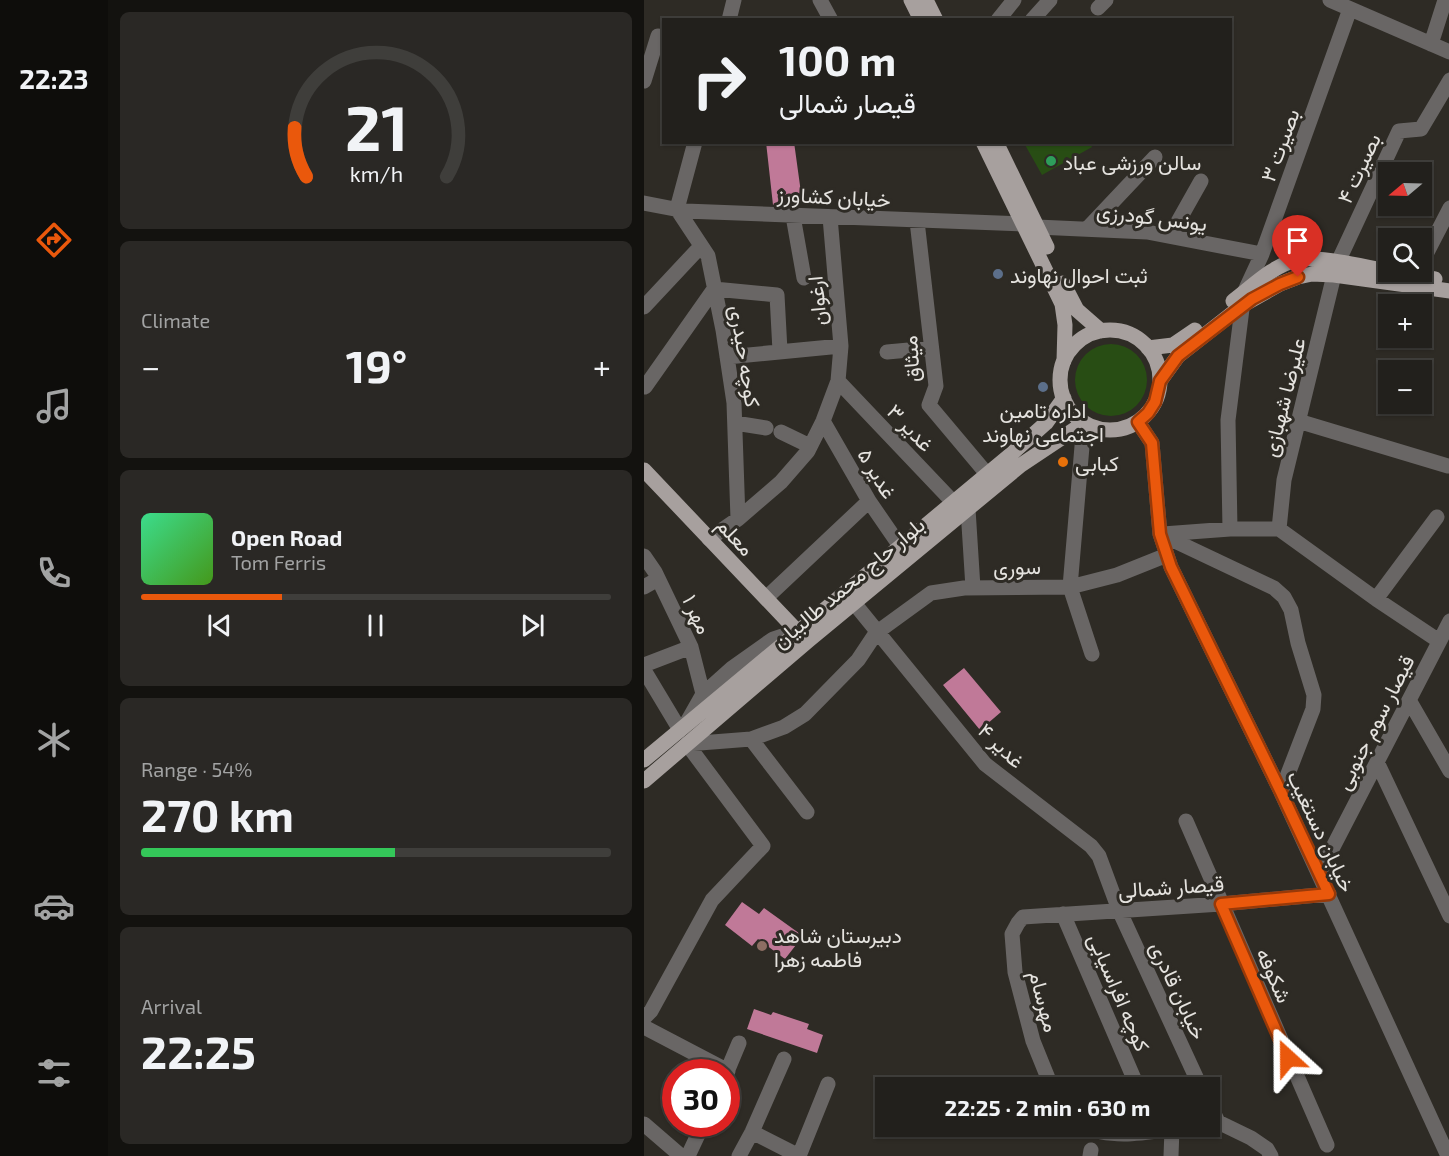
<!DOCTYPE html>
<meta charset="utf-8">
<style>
:root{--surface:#22201c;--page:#2a2825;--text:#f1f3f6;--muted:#a2a3a3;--line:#3f3e3b;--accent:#ea580c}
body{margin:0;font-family:"Exo 2",Vazirmatn,sans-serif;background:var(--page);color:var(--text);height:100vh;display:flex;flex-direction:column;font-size:22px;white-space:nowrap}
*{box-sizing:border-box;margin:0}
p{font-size:20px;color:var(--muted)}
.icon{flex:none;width:33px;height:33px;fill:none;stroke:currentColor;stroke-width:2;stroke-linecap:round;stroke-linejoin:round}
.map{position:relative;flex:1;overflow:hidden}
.drawer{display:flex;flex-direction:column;gap:12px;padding:12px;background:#13120f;width:536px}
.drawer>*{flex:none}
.top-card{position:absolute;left:18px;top:18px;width:570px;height:126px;border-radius:0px;box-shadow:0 2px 4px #0004,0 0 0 2px var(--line);background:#22201c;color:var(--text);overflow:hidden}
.needle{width:39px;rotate:251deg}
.buttons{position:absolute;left:734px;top:162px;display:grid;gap:12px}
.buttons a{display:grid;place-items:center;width:54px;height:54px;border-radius:0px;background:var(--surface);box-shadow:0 2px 4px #0004,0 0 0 2px var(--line);font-size:30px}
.speed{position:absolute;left:18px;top:1059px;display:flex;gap:12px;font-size:30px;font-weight:700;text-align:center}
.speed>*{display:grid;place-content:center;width:78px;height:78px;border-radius:50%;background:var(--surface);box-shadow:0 2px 4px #0004,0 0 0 2px var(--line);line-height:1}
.speed .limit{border:9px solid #d22;background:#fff;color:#111}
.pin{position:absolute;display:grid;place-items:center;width:51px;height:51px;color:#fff;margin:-62px -26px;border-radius:50% 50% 50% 0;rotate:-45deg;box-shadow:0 0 6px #0007}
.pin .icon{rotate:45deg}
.me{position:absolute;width:66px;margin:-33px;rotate:336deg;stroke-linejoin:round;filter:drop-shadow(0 0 4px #0008)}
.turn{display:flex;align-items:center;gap:21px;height:126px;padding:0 18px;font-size:27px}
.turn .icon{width:78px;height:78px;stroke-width:2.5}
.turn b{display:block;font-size:42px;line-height:51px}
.big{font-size:45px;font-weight:700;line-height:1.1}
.drawer .widget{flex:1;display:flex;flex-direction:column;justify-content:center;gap:9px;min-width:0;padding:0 21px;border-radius:9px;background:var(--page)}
.drawer .dial{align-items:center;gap:0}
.dial svg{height:156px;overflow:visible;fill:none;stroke:var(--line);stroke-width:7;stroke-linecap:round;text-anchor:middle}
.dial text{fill:var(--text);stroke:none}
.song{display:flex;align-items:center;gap:18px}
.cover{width:72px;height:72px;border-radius:9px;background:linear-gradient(135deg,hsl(150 70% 55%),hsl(100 70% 35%))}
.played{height:6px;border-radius:3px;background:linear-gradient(90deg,var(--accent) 30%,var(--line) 30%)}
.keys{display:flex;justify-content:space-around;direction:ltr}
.heat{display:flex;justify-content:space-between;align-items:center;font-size:33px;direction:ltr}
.charge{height:9px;border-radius:4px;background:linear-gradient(90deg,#34c759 54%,var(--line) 0)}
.trip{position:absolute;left:231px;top:1077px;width:345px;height:60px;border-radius:0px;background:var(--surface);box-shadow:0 2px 4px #0004,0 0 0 2px var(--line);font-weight:700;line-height:60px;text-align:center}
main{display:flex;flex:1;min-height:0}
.dock{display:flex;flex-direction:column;width:108px;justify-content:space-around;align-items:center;background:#0e0d0b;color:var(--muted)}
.dock .icon{width:42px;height:42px}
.dock .current{color:var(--accent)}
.dock b{font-size:27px;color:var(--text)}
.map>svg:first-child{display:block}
.green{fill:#284d14}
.building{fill:#c07998}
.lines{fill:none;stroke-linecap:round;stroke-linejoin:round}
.minor{stroke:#696665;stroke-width:15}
.major{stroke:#a7a09e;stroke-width:15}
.route-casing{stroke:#983908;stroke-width:15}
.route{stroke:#ea580c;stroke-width:10}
.leisure-dot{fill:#2e9e5b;stroke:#2e2b25;stroke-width:2}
.service-dot{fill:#5c6f8a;stroke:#2e2b25;stroke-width:2}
.food-dot{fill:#e8710a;stroke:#2e2b25;stroke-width:2}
.education-dot{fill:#8d6e63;stroke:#2e2b25;stroke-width:2}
.labels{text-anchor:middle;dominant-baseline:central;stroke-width:6;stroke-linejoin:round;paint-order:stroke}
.street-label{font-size:21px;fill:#e5e3df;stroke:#2e2b25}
.poi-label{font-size:21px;fill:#e5e3df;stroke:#2e2b25;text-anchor:start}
</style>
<main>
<nav class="dock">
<b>22:23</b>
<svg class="icon current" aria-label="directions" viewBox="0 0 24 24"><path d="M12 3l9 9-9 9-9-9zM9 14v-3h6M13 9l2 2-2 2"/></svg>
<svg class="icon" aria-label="music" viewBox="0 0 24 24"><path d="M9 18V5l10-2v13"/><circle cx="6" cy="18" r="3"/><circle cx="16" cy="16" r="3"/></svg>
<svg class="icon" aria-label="phone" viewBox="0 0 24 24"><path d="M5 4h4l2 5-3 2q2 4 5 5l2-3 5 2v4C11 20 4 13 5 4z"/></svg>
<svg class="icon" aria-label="climate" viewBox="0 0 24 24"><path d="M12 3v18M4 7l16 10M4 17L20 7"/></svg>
<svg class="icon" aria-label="car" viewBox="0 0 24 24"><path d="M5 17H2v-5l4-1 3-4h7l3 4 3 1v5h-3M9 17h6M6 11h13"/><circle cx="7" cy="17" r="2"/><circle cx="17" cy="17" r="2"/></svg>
<svg class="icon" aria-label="filters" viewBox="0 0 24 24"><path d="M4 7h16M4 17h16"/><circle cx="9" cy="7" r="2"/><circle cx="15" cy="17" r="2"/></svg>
</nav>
<section class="drawer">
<div class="widget dial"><svg viewBox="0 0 100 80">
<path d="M14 69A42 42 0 1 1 86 69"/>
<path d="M14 69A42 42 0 0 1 8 44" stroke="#ea580c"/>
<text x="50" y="56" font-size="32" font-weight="700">21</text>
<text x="50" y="72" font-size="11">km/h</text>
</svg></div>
<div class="widget"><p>Climate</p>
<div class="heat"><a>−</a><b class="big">19°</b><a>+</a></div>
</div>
<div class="widget">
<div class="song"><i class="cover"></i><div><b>Open Road</b><p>Tom Ferris</p></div></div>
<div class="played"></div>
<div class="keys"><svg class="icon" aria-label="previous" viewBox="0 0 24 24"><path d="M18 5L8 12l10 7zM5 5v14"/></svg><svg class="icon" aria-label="pause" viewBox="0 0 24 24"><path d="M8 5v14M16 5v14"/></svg><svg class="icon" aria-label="next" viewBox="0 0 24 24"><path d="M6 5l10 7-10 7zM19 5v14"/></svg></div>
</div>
<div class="widget"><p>Range · 54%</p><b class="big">270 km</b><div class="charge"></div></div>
<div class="widget"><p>Arrival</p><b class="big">22:25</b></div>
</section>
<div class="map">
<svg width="806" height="1156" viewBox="0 0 806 1156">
<rect width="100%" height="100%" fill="#2e2b25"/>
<!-- green -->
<path class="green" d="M380,143H446L448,147L398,175Z
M431 380a36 36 0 1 1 72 0a36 36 0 1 1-72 0Z"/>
<!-- building -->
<path class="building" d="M122,142H150L158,200L129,205Z
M320,668L357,712L336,730L299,685Z
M98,902L115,914L120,908L159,936L141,959L114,939L108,946L81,925Z
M110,1009L127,1015L129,1012L165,1024L163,1029L179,1035L173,1053L103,1029Z"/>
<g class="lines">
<!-- minor -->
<path class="minor" d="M176,0L187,20
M686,0L806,52
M454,8L462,0
M85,20L90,0
M354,20L370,0
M388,20L406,0
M787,44L801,0
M0,81L14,36
M51,142L33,209L64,256L79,330L90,403L94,519
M0,203L41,211L380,224
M149,216L160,278
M273,221L292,386L285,405L343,474
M393,227L503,232L618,254
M443,229L511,157
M526,236L557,181
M694,262L755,131L777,129L806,80
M777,264L806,208
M0,307L57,246
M243,352L287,348
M83,357L197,346
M194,381L309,502
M1,387L70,289L133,295L136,351
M179,421L225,501L256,546
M654,421L804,466
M494,422L508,443L516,534L527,567L637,792L804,1156
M91,423L122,428
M440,423L426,587L448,654
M137,432L166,446
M324,509L329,588
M586,529L584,420L600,293L618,254L706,9
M635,529L640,480L690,275
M516,534L630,588L640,597L647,610L654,643L670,695L669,709L637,792
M519,534L586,529H635L732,599L795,641
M65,539L94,519L137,482L164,451L179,421L194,381L197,346L186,217
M0,556L11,572L47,647L59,694
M0,587L14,579
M122,598L225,501
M732,599L793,517
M210,603L341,764L447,846L455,856L475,910L557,1088
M0,665L47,647
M0,670L36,730
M765,700L806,771
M42,724L59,694L88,668L129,639L153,631
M107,739L163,812
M43,744L107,739L140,727L161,714L214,660L232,633L287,593L320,588L426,587L473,575L523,555
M733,762L806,916
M542,821L683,1145
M675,874L806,621
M419,914L494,1088
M0,1018L7,1011L68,900L119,846L43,744
M0,1027L84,1071
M82,1074L95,1043
M408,1088L389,1041L371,972L368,934L374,923L379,917L577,904L685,894
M566,1105L574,1122L607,1138L623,1149L627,1156
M0,1124L37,1156
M441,1126C467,1141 516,1131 546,1126
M108,1132L155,1156
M44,1156L59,1124
M95,1156L108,1132L140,1059
M155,1156L184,1084
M446,1156L447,1150
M527,1156L528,1129"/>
<!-- major -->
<path class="major" d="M267,0L277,20
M282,0L292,20
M339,142L418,304L421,325L420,361
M352,142L403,247
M750,272L791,279
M419,283L433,310L457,331
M589,301C608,287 628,266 652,260C674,255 720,267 744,271
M416 380a50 50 0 1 1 100 0a50 50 0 1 1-100 0Z
M504,348L529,345L551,330
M516,381L534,356L599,305L636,284L654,277L668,274L690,275L806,291
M0,470L153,631
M0,760L365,456L402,423L420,398
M0,781L165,640L377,465L440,423"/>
</g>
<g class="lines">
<!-- route casing -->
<g class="route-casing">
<path id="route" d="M644,1058L577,904L685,894L637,792L527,567L516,534L508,443L494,422L504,413L511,402L516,381L534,356L608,299L636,284L654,277"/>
</g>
<!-- route -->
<use href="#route" class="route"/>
</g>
<!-- markers -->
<circle class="leisure-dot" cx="407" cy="161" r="6"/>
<g class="service-dot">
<circle cx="354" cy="274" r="6"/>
<circle cx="399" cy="387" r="6"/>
</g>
<circle class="food-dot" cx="419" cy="462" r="6"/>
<circle class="education-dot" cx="118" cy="946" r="6"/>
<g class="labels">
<!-- street labels -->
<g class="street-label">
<text transform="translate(635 145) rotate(-70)">بصیرت ۳</text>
<text transform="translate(714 168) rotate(-65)">بصیرت ۴</text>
<text transform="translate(190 196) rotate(3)">خیابان کشاورز</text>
<text transform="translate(508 216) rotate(7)">یونس گودرزی</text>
<text transform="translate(172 301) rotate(-95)">ارغوان</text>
<text transform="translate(102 356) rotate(81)">کوچه حیدری</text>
<text transform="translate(266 359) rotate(-94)">میثاق</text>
<text transform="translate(639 397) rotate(-76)">علیرضا شهبازی</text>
<text transform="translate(267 427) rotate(46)">غدیر ۳</text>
<text transform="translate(234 473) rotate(59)">غدیر ۵</text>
<text transform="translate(92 536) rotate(46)">معلم</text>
<text transform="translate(373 566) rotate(-1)">سوری</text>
<text transform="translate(204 582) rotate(-40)">بلوار حاج محمد طالبیان</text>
<text transform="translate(54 614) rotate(65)">مهر ۱</text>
<text transform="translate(730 722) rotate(-63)">قیصار سوم جنوبی</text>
<text transform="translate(358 745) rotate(44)">غدیر ۴</text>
<text transform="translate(678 831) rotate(65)">خیابان دستغیب</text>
<text transform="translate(527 886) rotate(-4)">قیصار شمالی</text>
<text transform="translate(631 975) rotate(66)">شکوفه</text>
<text transform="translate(535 990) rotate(65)">خیابان قادری</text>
<text transform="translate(476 992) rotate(67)">کوچه افراسیابی</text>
<text transform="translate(401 1001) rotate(75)">مهرسام</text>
</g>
<!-- poi labels -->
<g class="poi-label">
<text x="419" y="161">سالن ورزشی عباد</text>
<text x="366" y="274">ثبت احوال نهاوند</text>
<text x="399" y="409" text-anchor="middle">اداره تامین<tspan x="399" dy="24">اجتماعی نهاوند</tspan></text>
<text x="431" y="462">کبابی</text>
<text x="130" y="934">دبیرستان شاهد<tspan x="130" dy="24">فاطمه زهرا</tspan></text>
</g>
</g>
</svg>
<div class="buttons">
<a><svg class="needle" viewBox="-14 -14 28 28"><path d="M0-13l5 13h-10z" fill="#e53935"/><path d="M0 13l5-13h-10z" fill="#a2a3a3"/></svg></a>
<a><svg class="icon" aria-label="search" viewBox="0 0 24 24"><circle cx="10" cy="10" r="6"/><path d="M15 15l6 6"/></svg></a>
<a>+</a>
<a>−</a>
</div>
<div class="speed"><div class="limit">30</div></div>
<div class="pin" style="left:654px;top:277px;background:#d93025"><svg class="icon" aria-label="arrive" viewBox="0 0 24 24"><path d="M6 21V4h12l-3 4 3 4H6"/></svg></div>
<svg class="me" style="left:644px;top:1058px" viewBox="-20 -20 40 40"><path d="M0-17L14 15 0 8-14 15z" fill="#ea580c" stroke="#fff" stroke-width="4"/></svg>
<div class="trip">22:25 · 2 min · 630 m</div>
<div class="top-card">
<div class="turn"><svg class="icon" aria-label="right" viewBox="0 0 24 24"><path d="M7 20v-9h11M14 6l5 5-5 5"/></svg><div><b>100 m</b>قیصار شمالی</div></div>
</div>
</div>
</main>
